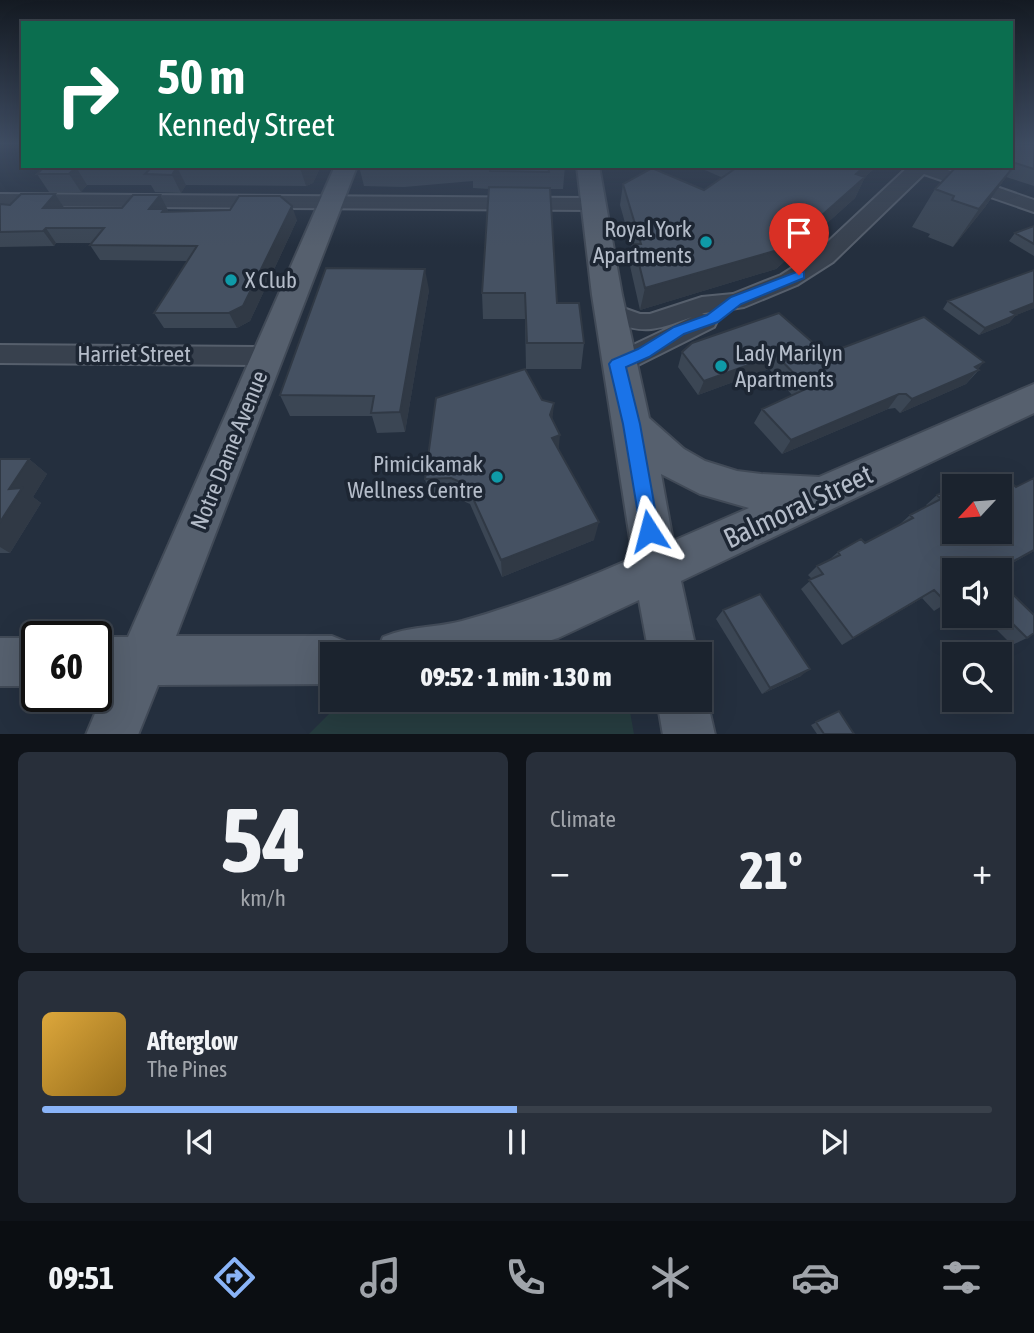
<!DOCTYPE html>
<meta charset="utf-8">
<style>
:root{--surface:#1b232e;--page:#282f3a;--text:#f1f3f6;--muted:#a0a4aa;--line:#39404a;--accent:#8ab4f8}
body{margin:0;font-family:"Asap Condensed",sans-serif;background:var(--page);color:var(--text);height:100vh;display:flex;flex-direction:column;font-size:26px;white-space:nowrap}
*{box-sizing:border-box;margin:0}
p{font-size:23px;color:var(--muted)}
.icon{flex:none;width:38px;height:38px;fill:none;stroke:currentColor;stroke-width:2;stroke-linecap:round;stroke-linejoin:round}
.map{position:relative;height:734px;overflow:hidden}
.panel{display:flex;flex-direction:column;gap:18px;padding:18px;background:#0f1319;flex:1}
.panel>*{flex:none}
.guide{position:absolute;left:21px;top:21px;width:992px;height:147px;border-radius:0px;box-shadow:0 7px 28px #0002,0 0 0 2px var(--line);background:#0b6e4f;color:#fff;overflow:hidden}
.needle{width:46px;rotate:244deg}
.controls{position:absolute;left:942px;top:474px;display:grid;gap:14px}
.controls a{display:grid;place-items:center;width:70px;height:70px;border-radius:0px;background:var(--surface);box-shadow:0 7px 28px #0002,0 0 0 2px var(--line);font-size:35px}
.speed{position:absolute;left:21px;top:621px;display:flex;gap:14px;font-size:35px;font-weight:700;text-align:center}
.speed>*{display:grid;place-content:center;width:91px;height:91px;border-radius:50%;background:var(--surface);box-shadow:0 7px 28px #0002,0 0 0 2px var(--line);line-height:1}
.speed .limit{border:4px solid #111;border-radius:10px;background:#fff;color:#111}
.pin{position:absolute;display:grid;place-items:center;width:60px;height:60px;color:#fff;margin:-72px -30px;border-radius:50% 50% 50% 0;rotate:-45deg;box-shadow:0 0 7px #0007}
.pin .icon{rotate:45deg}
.me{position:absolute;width:77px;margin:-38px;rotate:351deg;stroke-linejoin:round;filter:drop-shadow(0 0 5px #0008)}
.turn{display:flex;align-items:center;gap:24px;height:147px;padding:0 21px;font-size:32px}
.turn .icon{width:91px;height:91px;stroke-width:2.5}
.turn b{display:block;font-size:49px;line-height:60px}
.big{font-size:52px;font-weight:800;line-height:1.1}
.panel .tile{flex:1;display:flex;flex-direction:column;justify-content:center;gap:10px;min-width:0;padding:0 24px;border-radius:10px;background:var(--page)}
.panel .dial{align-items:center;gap:0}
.dial b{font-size:91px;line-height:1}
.song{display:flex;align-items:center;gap:21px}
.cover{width:84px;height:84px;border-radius:10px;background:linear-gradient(135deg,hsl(40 70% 55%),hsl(40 70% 35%))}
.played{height:7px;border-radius:4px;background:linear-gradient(90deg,var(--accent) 50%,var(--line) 50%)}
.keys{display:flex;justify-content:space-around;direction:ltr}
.heat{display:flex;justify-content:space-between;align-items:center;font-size:38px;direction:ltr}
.panel .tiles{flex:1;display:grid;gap:18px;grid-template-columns:1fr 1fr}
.tile:last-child{grid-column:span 2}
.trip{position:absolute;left:320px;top:642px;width:392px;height:70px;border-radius:0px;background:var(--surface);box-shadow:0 7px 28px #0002,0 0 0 2px var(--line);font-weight:800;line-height:70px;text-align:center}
.dock{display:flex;height:112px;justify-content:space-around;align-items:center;background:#0b0e12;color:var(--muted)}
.dock .icon{width:49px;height:49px}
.dock .selected{color:var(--accent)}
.dock b{font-size:32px;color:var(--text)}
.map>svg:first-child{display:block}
.green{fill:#263c3f}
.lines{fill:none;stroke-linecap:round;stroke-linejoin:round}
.minor-casing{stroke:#565f6c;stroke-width:4}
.major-casing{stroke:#414a57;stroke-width:4}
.minor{fill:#38414e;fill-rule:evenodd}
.major{fill:#56606e;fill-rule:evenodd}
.wall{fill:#3b4654}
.shaded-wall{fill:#303945}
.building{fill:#455162;stroke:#303945;stroke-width:2}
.route{fill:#1a73e8;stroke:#114b97;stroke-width:2}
.culture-dot{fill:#0f9aa8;stroke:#1d2633;stroke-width:2.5}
.labels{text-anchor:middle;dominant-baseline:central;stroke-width:7;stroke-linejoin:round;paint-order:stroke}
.poi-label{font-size:23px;fill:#b4bcc9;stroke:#1d2633;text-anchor:end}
.street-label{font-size:23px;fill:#b4bcc9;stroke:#1d2633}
.near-street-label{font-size:28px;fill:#b4bcc9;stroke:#1d2633}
</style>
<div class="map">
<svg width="1034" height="735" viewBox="0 0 1034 735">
<rect width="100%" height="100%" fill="#242f3e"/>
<!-- green -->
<path class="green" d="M437,700H628L634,734H309L333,710L384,713Z"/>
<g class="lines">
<!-- minor casing -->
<g class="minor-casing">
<path id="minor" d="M909,166H936L1034,200V212L924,174L833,262L797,285L744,307L704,313L702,314L714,315L717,321L714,327L626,371L617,374L608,371L604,364L608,357L692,317C661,328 647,335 616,323C608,319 602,318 597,311L601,305L609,303L640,314H650L702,297L733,294L781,275L817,252Z
M0,194L591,198L601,204L591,210L0,206Z
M0,345L268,347L277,349L281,356L277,363L268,365L0,363Z"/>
</g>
<!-- major casing -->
<g class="major-casing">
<path id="major" d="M335,166H357L176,636H332L349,643L354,654H332V684L158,685L138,735H86L107,685H96L95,637H128Z
M577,166H599L622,295L649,418L684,449L705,461L737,471L761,474L819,477L1034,384V413L681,581L697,654H649L639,600L558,638L507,654H376L383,637C409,626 435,628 462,621C522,604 576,583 633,558L592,295ZM661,474L700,494L749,508L673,541Z
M0,638H37V686H0Z
M700,682L707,700L715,735H663L657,700H700Z"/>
</g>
<!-- minor -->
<use href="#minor" class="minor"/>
<!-- major -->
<use href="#major" class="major"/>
</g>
<!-- wall -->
<path class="wall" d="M1012,144H1034V186L1006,177L985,207L953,247L928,237L930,234L912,227L935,189L957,166H1012Z
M45,166H321L313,183L306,186L186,185L181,193L155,192L151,185H87L81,192H49L37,174Z
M359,166H565L563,189H550L557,303L584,343L581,369H526L525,319H483L482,293L489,189L473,188V181L404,187L364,186Z
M696,166H877L865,177L855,198L776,269L640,310L630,266L633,251L620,205L623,184L704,190L723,178Z
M55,194L64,208L168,210L166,212L297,220L250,321L237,328H164L154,313L187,261L100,260L90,245L92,243H56L54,246L0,247V204L10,205Z
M1034,226V256L1009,241L1015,233Z
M1034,270V308L1016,315L1009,323L979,335L943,309L948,301Z
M429,290L405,432L377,433L372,416H290L280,395Z
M682,352L826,354L979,370L966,384L900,413L895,408L888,409L782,454L754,423L762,409L792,395L769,369L698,395L678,367Z
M553,420L559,450L594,540L502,577L470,504L454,497L430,498L425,479Z
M0,459H29L47,474L33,497L41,503L10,553H0Z
M1034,478V551L1000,570L999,581L1027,638L1012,645L983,616H999V570L934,611L922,598L842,645L801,589L812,579L808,575L817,566L830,559L838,552L865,543L899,525L910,515L927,506L926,505L937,495L954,487V532L1016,487Z
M723,610L801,676L762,694L716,619Z
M839,711L854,734H817L811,725Z"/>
<!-- shaded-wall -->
<path class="shaded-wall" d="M305,166H321L313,183L306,186L300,168Z
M865,166H877L865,177L855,198L776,269L640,310L645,288L856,174Z
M76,167L87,185L81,192L69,174Z
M177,167L186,185L181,193L172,175Z
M1011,170L985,207L953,247L979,209Z
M55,194L65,209L43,208Z
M160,195L168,210L166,212L149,209Z
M292,206L297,220L250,321L237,328L229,313Z
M46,228L56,243L54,246L43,231Z
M425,269L429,290L405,432L400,412Z
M1034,303V308L1004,320L1011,312Z
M1016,315L1009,323L979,335L985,328Z
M776,355L769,369L698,395L704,381Z
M984,362L966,384L900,413L912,399Z
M899,394L888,409L782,454L791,440Z
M554,403L552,424L550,415Z
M560,435L558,455L552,438Z
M29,459L47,474L33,497L41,503L10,553L0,547V522L9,489Z
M599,522L594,540L502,577L501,560Z
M1034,550V551L999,570H997Z
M934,590L922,598L842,645L853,638Z
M810,669L801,676L762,694L770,688Z"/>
<!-- building -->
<path class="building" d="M1012,144H1034V169L1012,162Z
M45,166H305L300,168L177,167L172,175L145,174L152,167H76L69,174H37Z
M490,166H548L549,172L490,171Z
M739,166H865L856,174L865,177L785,248L645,288L634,244H641L623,184L652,168L704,190Z
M957,166H1000L1011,170L979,209L952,200L954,196L935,189Z
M489,187L550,188L557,303H579L584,343H527L525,293H482Z
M21,194H55L43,208H122L133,195H160L149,209H164L162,212L230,210L239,196H280L292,206L243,306L229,313H154L197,246L90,245L104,228H46L43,231L0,232V204L10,205Z
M1034,226V244L1015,233Z
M326,268L425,269L400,412L371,413L374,396L280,395Z
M1034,270V303L1011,312L1016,315L985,328L948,301Z
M779,313L826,354L924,317L984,362L975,367L979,370L912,399L906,394H899L791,440L762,409L808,388L776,355L704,381L682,352L692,343Z
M525,369L542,400L554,403L550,415L560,435L552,438L599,522L501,560L467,485L451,478L425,479L436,398Z
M0,459H29L9,489L22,488L0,522Z
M1004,476L1016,487L1034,478V550L999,569L1007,577L999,581V570H954V599L947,603L934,590L853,638L809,580L823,574L817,566L840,555L838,552L861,539L865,543L913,518L910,515L941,499L937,495L954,487V532H999V486H982Z
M999,581L1034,615V633L1027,638L999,610Z
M760,594L810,669L770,688L723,610Z
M839,711L854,734H824L816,722Z"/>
<!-- sky -->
<linearGradient id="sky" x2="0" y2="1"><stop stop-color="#141a22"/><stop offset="0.58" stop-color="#3f4d63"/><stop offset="1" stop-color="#3f4d63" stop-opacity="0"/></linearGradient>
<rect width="1034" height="247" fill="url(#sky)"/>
<!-- route -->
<path class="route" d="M799,271L804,272V278L741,304L718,322L684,334L649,357L626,367L640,424L659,531L656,538L649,540L642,538L623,424L609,364L612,360L638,349L674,327L707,315L731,297Z"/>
<!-- markers -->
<g class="culture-dot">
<circle cx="706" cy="242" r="7"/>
<circle cx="231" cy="280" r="7"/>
<circle cx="721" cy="366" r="7"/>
<circle cx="497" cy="477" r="7"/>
</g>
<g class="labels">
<!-- poi labels -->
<g class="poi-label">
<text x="692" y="229">Royal York<tspan x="692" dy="26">Apartments</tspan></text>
<text x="245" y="280" text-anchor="start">X Club</text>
<text x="735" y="353" text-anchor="start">Lady Marilyn<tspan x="735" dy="26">Apartments</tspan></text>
<text x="483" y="464">Pimicikamak<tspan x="483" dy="26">Wellness Centre</tspan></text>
</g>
<!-- street labels -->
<g class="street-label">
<text x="134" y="354">Harriet Street</text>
<text transform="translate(229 450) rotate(-68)">Notre Dame Avenue</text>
</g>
<!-- near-street labels -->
<g class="near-street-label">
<text transform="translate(798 506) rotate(-25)">Balmoral Street</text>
</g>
</g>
</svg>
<div class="controls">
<a><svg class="needle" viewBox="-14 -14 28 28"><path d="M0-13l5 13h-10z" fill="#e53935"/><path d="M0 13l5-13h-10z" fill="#a0a4aa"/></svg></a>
<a><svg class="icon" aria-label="sound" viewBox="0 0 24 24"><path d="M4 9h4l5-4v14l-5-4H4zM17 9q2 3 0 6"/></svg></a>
<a><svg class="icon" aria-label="search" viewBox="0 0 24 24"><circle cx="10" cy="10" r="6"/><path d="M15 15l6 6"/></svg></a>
</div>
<div class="speed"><div class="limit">60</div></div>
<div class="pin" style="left:799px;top:275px;background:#d93025"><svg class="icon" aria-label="arrive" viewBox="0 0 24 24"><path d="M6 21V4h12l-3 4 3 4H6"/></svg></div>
<svg class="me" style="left:649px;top:531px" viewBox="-20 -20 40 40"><path d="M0-17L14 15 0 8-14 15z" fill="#1a73e8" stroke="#fff" stroke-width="4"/></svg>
<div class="trip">09:52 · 1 min · 130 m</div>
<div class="guide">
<div class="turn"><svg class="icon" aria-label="right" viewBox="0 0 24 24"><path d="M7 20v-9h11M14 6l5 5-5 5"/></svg><div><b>50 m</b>Kennedy Street</div></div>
</div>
</div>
<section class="panel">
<div class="tiles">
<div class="tile dial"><b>54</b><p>km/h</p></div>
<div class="tile"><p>Climate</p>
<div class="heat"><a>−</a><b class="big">21°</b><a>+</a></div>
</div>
<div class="tile">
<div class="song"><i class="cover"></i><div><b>Afterglow</b><p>The Pines</p></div></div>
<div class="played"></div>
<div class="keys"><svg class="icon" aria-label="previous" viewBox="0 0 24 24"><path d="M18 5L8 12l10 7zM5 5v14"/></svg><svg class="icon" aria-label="pause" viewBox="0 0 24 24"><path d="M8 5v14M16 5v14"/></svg><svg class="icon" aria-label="next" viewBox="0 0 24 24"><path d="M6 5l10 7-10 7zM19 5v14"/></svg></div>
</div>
</div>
</section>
<nav class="dock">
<b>09:51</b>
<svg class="icon selected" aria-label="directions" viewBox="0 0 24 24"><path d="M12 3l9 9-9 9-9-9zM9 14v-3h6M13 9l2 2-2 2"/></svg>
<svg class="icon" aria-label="music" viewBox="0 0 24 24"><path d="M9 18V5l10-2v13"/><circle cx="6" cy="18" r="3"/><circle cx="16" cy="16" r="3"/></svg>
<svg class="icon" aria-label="phone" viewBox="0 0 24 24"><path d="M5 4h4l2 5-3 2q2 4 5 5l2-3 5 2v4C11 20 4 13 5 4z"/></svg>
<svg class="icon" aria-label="climate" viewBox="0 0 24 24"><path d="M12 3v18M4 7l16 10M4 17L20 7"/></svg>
<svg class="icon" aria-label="car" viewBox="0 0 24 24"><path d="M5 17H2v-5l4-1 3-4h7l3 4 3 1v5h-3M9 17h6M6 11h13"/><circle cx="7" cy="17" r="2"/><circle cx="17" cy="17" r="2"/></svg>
<svg class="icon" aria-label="filters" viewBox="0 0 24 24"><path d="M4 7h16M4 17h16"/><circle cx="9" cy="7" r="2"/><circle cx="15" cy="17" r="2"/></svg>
</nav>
